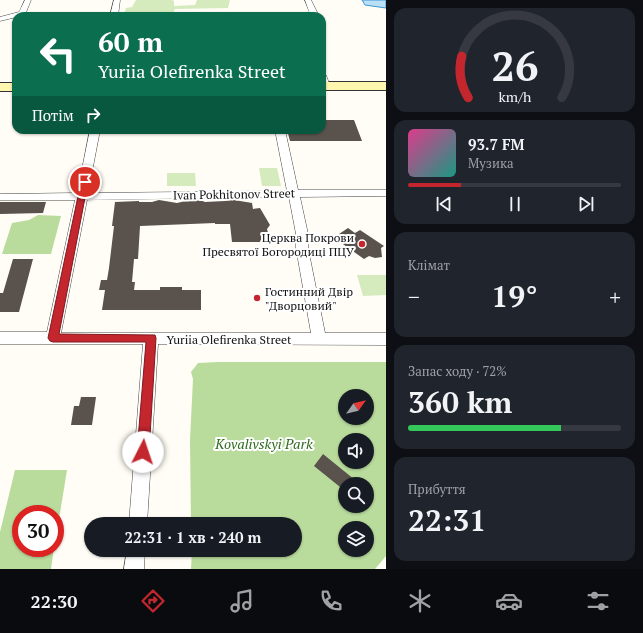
<!DOCTYPE html>
<html lang="uk">
<meta charset="utf-8">
<style>
:root{--surface:#171b24;--page:#20242c;--text:#f1f3f6;--muted:#9ea1a6;--line:#363941;--accent:#c4262e}
body{margin:0;font-family:"PT Serif",serif;background:var(--page);color:var(--text);height:100vh;display:flex;flex-direction:column;font-size:15px;white-space:nowrap}
*{box-sizing:border-box;margin:0}
p{font-size:13px;color:var(--muted)}
.icon{flex:none;width:22px;height:22px;fill:none;stroke:currentColor;stroke-width:2;stroke-linecap:round;stroke-linejoin:round}
.map{position:relative;flex:1;overflow:hidden}
.panel{display:flex;flex-direction:column;gap:8px;padding:8px;background:#0d0f14;width:257px}
.panel>*{flex:none}
.guide{position:absolute;left:12px;top:12px;width:314px;height:122px;border-radius:12px;box-shadow:0 1px 3px #0004;background:#0b6e4f;color:#fff;overflow:hidden}
.needle{width:26px;rotate:56deg}
.tools{position:absolute;left:338px;top:389px;display:grid;gap:8px}
.tools a{display:grid;place-items:center;width:36px;height:36px;border-radius:50%;background:var(--surface);box-shadow:0 1px 3px #0004;font-size:20px}
.speed{position:absolute;left:12px;top:505px;display:flex;gap:8px;font-size:20px;font-weight:700;text-align:center}
.speed>*{display:grid;place-content:center;width:52px;height:52px;border-radius:50%;background:var(--surface);box-shadow:0 1px 3px #0004;line-height:1}
.speed .limit{border:6px solid #d22;background:#fff;color:#111}
.pin{position:absolute;display:grid;place-items:center;width:34px;height:34px;color:#fff;margin:-17px;border:2px solid #fff;border-radius:50%;box-shadow:0 1px 4px #0007}
.me{position:absolute;width:44px;margin:-22px;rotate:4deg;stroke-linejoin:round;filter:drop-shadow(0 0 3px #0008)}
.turn{display:flex;align-items:center;gap:14px;height:84px;padding:0 20px;font-size:18px}
.turn .icon{width:52px;height:52px;stroke-width:2.5}
.turn b{display:block;font-size:28px;line-height:34px}
.then{display:flex;align-items:center;height:38px;padding:0 20px;background:#0003;gap:8px;font-size:15px}
.big{font-size:30px;font-weight:600;line-height:1.1}
.panel .tile{flex:1;display:flex;flex-direction:column;justify-content:center;gap:6px;min-width:0;padding:0 14px;border-radius:12px;background:var(--page)}
.panel .dial{align-items:center;gap:0}
.dial svg{height:104px;overflow:visible;fill:none;stroke:var(--line);stroke-width:7;stroke-linecap:round;text-anchor:middle}
.dial text{fill:var(--text);stroke:none}
.song{display:flex;align-items:center;gap:12px}
.cover{width:48px;height:48px;border-radius:6px;background:linear-gradient(135deg,hsl(330 70% 55%),hsl(170 70% 35%))}
.played{height:4px;border-radius:2px;background:linear-gradient(90deg,var(--accent) 25%,var(--line) 25%)}
.keys{display:flex;justify-content:space-around;direction:ltr}
.heat{display:flex;justify-content:space-between;align-items:center;font-size:22px;direction:ltr}
.charge{height:6px;border-radius:3px;background:linear-gradient(90deg,#34c759 72%,var(--line) 0)}
.trip{position:absolute;left:84px;top:517px;width:218px;height:40px;border-radius:20px;background:var(--surface);box-shadow:0 1px 3px #0004;font-weight:600;line-height:40px;text-align:center}
.tabs{display:flex;height:64px;justify-content:space-around;align-items:center;background:#090b0e;color:var(--muted)}
.tabs .icon{width:28px;height:28px}
.tabs .current{color:var(--accent)}
.tabs b{font-size:18px;color:var(--text)}
main{display:flex;flex:1;min-height:0}
.map>svg:first-child{display:block}
.green{fill:#d5ebbd}
.forest{fill:#b9dc9c;fill-rule:evenodd}
.water{fill:#b9e0f7;stroke:#3f96cf}
.building{fill:#5a524d}
.lines{fill:none;stroke-linecap:round;stroke-linejoin:round}
.street-casing{stroke:#444;stroke-width:1}
.secondary-casing{stroke:#333;stroke-width:2}
.street{fill:#fff;fill-rule:evenodd}
.secondary{fill:#fff6b0;fill-rule:evenodd}
.route{fill:#c4262e;stroke:#7f191e}
.poi-dot{fill:#c4262e;stroke:#fff;stroke-width:1.5}
.labels{text-anchor:middle;dominant-baseline:central;stroke-width:4;stroke-linejoin:round;paint-order:stroke}
.street-label{font-size:12px;fill:#111;stroke:#fff}
.poi-label{font-size:12px;fill:#111;stroke:#fff;text-anchor:end}
.near-park-label{font-size:14px;font-style:italic;fill:#2f6b1f;stroke:#fff}
</style>
<main>
<div class="map">
<svg width="386" height="569" viewBox="0 0 386 569">
<rect width="100%" height="100%" fill="#fffdf5"/>
<!-- green -->
<path class="green" d="M136,0H172L174,1V6L195,5L197,0H230L228,8L175,9L173,13L168,14L124,15L126,8L132,7Z
M259,168H277L281,186H262Z
M167,173H195L196,186H167Z
M357,275H386V295L363,296Z"/>
<!-- forest -->
<path class="forest" d="M38,215L61,216L51,254H2L12,223L29,220Z
M218,362H386V556L375,569H191L192,550H295V524H191L190,440L193,379L191,372L198,363ZM345,396H367V418H345ZM345,440H367V462H345ZM345,484H367V506H345ZM345,528H367V550H345Z
M15,470H67L55,544V514H21V548H54L51,569H0V532Z"/>
<!-- water -->
<path class="water" d="M362,0H386V8L365,5Z"/>
<!-- building -->
<path class="building" d="M322,120H354L362,141H290L287,130H322Z
M228,199L252,203L253,209L260,208L270,225L267,229L269,237L262,242H232L230,224H215V223L140,226L138,259H134L132,282H135L134,290H160V287H182V290H201V310H102L105,290H99L101,280H107L109,268L114,226H112L115,202L139,201V202H152L159,200L177,203L190,200H200L205,202L225,201Z
M0,202H46L43,213L0,214Z
M348,228L355,233L360,230L384,246L381,248L382,257L375,258L369,256L364,259L340,242L345,238L339,234Z
M13,259H33L19,312H0V293H3Z
M81,397H96L92,425H71L74,406H79Z
M323,454L360,484H345V491L314,466Z"/>
<g class="lines">
<!-- street casing -->
<g class="street-casing">
<path id="street" d="M25,0H31L25,15L0,21V17L19,12Z
M114,0H120L118,16H110Z
M305,0H311L318,14L316,16H308L310,14Z
M322,72L326,75L330,86L329,88L326,89L322,87Z
M90,130H100L88,193L287,191L275,130H285L298,190H386V196L300,197L308,234V248L325,333H386V345L158,344L147,524H129L143,344H0V332H47L75,200H0V194L77,193ZM289,197L296,234V248L311,333H61L87,200Z
M127,550H145L144,569H124Z"/>
</g>
<!-- secondary casing -->
<g class="secondary-casing">
<path id="secondary" d="M322,82H386V90H322Z
M0,83H16V91H0Z"/>
</g>
<!-- street -->
<use href="#street" class="street"/>
<!-- secondary -->
<use href="#secondary" class="secondary"/>
</g>
<!-- route -->
<path class="route" d="M85,180L88,182L59,334L155,335L156,338L149,452L147,456L143,457L139,456L137,452L146,342H53L50,341L48,338L81,182Z"/>
<!-- markers -->
<g class="poi-dot">
<circle cx="362" cy="244" r="4"/>
<circle cx="257" cy="298" r="4"/>
</g>
<g class="labels">
<!-- street labels -->
<g class="street-label">
<text transform="translate(234 194) rotate(-1)">Ivan Pokhitonov Street</text>
<text x="229" y="339">Yuriia Olefirenka Street</text>
</g>
<!-- poi labels -->
<g class="poi-label">
<text x="354" y="237">Церква Покрови<tspan x="354" dy="14">Пресвятої Богородиці ПЦУ</tspan></text>
<text x="265" y="291" text-anchor="start">Гостинний Двір<tspan x="265" dy="14">"Дворцовий"</tspan></text>
</g>
<!-- near-park labels -->
<g class="near-park-label">
<text x="264" y="443">Kovalivskyi Park</text>
</g>
</g>
</svg>
<div class="tools">
<a><svg class="needle" viewBox="-14 -14 28 28"><path d="M0-13l5 13h-10z" fill="#e53935"/><path d="M0 13l5-13h-10z" fill="#9ea1a6"/></svg></a>
<a><svg class="icon" aria-label="sound" viewBox="0 0 24 24"><path d="M4 9h4l5-4v14l-5-4H4zM17 9q2 3 0 6"/></svg></a>
<a><svg class="icon" aria-label="search" viewBox="0 0 24 24"><circle cx="10" cy="10" r="6"/><path d="M15 15l6 6"/></svg></a>
<a><svg class="icon" aria-label="layers" viewBox="0 0 24 24"><path d="M12 4l9 5-9 5-9-5zM3 14l9 5 9-5"/></svg></a>
</div>
<div class="speed"><div class="limit">30</div></div>
<div class="pin" style="left:85px;top:182px;background:#d93025"><svg class="icon" aria-label="arrive" viewBox="0 0 24 24"><path d="M6 21V4h12l-3 4 3 4H6"/></svg></div>
<svg class="me" style="left:143px;top:452px" viewBox="-20 -20 40 40"><circle r="19" fill="#fff"/><path d="M0-13L10 11 0 6-10 11z" fill="#c4262e"/></svg>
<div class="trip">22:31 · 1 хв · 240 m</div>
<div class="guide">
<div class="turn"><svg class="icon" aria-label="left" viewBox="0 0 24 24"><path d="M17 20v-9H6M10 6l-5 5 5 5"/></svg><div><b>60 m</b>Yuriia Olefirenka Street</div></div>
<div class="then">Потім<svg class="icon" aria-label="right" viewBox="0 0 24 24"><path d="M7 20v-9h11M14 6l5 5-5 5"/></svg></div>
</div>
</div>
<section class="panel">
<div class="tile dial"><svg viewBox="0 0 100 80">
<path d="M14 69A42 42 0 1 1 86 69"/>
<path d="M14 69A42 42 0 0 1 9 37" stroke="#c4262e"/>
<text x="50" y="56" font-size="32" font-weight="700">26</text>
<text x="50" y="72" font-size="11">km/h</text>
</svg></div>
<div class="tile">
<div class="song"><i class="cover"></i><div><b>93.7 FM</b><p>Музика</p></div></div>
<div class="played"></div>
<div class="keys"><svg class="icon" aria-label="previous" viewBox="0 0 24 24"><path d="M18 5L8 12l10 7zM5 5v14"/></svg><svg class="icon" aria-label="pause" viewBox="0 0 24 24"><path d="M8 5v14M16 5v14"/></svg><svg class="icon" aria-label="next" viewBox="0 0 24 24"><path d="M6 5l10 7-10 7zM19 5v14"/></svg></div>
</div>
<div class="tile"><p>Клімат</p>
<div class="heat"><a>−</a><b class="big">19°</b><a>+</a></div>
</div>
<div class="tile"><p>Запас ходу · 72%</p><b class="big">360 km</b><div class="charge"></div></div>
<div class="tile"><p>Прибуття</p><b class="big">22:31</b></div>
</section>
</main>
<nav class="tabs">
<b>22:30</b>
<svg class="icon current" aria-label="directions" viewBox="0 0 24 24"><path d="M12 3l9 9-9 9-9-9zM9 14v-3h6M13 9l2 2-2 2"/></svg>
<svg class="icon" aria-label="music" viewBox="0 0 24 24"><path d="M9 18V5l10-2v13"/><circle cx="6" cy="18" r="3"/><circle cx="16" cy="16" r="3"/></svg>
<svg class="icon" aria-label="phone" viewBox="0 0 24 24"><path d="M5 4h4l2 5-3 2q2 4 5 5l2-3 5 2v4C11 20 4 13 5 4z"/></svg>
<svg class="icon" aria-label="climate" viewBox="0 0 24 24"><path d="M12 3v18M4 7l16 10M4 17L20 7"/></svg>
<svg class="icon" aria-label="car" viewBox="0 0 24 24"><path d="M5 17H2v-5l4-1 3-4h7l3 4 3 1v5h-3M9 17h6M6 11h13"/><circle cx="7" cy="17" r="2"/><circle cx="17" cy="17" r="2"/></svg>
<svg class="icon" aria-label="filters" viewBox="0 0 24 24"><path d="M4 7h16M4 17h16"/><circle cx="9" cy="7" r="2"/><circle cx="15" cy="17" r="2"/></svg>
</nav>
